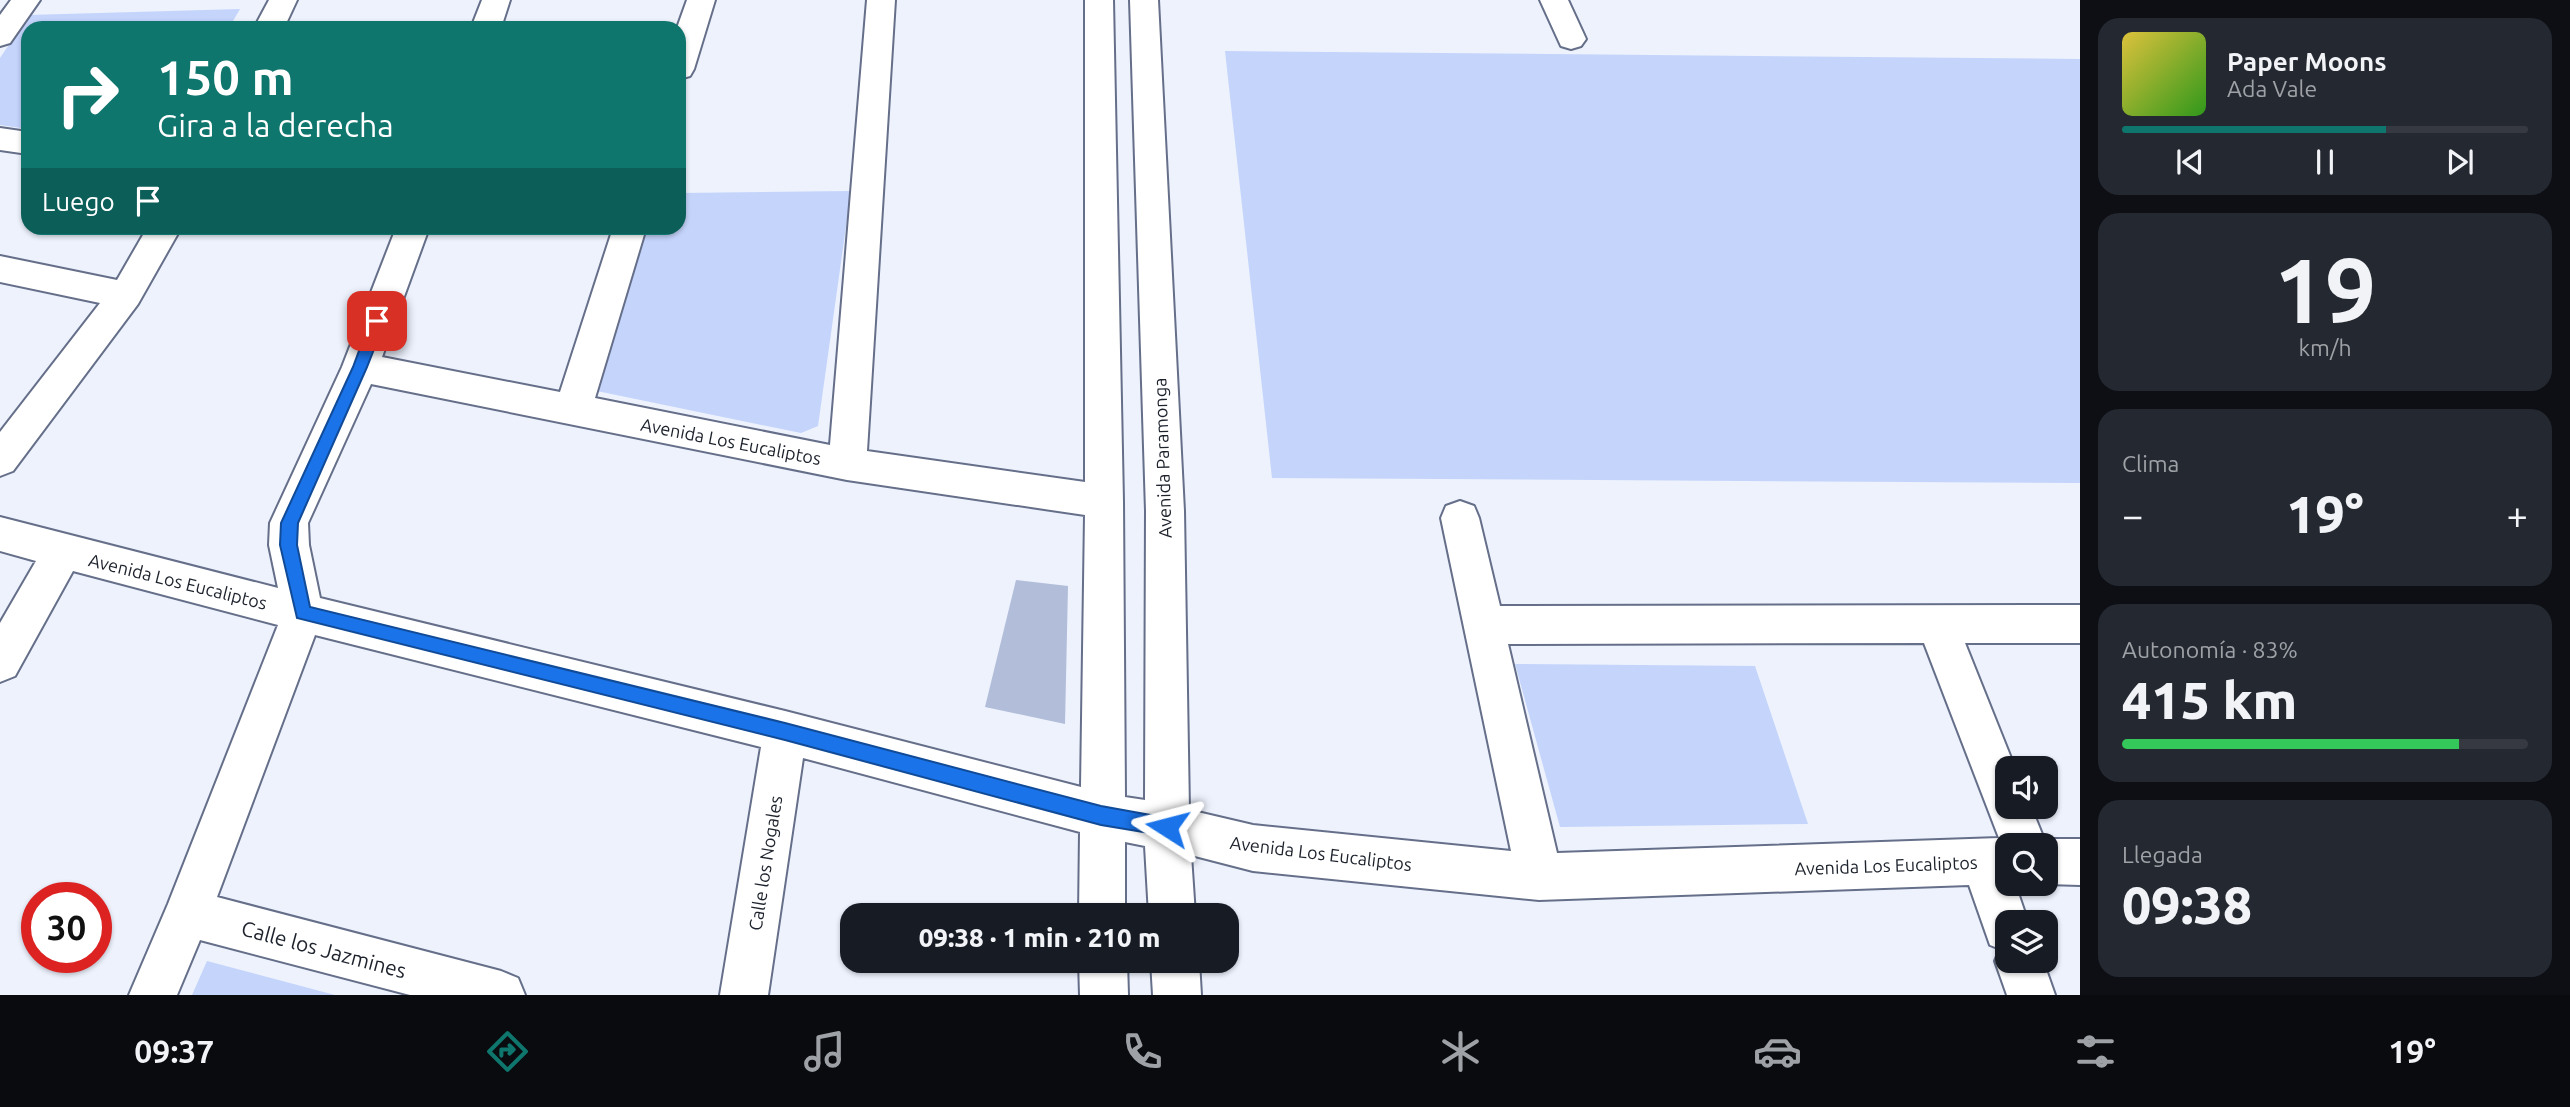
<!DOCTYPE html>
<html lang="es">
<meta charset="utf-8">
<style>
:root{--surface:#171b24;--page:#242831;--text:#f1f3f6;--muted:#9ea1a6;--line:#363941;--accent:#0f766e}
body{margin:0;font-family:Ubuntu,sans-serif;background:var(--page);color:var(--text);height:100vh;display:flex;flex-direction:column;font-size:26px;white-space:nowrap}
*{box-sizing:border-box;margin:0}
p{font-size:23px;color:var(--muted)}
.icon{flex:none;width:38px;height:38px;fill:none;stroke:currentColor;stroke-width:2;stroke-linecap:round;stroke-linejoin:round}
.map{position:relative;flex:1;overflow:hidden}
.sheet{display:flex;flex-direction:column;gap:18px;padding:18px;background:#0d0f14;width:490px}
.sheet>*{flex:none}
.hud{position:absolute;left:21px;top:21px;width:665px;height:214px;border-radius:21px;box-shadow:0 2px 5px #0004;background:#0f766e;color:#fff;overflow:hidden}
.controls{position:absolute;left:1995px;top:756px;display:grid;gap:14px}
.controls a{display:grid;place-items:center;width:63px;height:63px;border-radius:14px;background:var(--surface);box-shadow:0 2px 5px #0004;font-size:35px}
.speed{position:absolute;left:21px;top:882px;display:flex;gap:14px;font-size:35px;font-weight:700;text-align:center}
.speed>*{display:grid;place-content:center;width:91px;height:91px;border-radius:50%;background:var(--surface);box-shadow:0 2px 5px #0004;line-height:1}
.speed .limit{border:10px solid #d22;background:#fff;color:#111}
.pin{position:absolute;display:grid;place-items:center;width:60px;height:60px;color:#fff;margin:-30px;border-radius:14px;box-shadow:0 4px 10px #0006}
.me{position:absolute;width:77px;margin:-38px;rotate:279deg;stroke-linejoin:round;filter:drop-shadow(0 0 5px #0008)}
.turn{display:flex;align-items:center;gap:24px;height:147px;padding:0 21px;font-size:32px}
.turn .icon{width:91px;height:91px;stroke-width:2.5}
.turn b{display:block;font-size:49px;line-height:60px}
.then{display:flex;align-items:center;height:66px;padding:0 21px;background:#0003;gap:14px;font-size:26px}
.big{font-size:52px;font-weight:800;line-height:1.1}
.sheet .card{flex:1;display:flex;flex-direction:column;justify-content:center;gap:10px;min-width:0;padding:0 24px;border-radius:21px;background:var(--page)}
.sheet .dial{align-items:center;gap:0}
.dial b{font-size:91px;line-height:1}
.song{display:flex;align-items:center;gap:21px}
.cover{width:84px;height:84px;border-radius:10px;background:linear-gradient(135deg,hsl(50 70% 55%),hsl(110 70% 35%))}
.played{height:7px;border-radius:4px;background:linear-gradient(90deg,var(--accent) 65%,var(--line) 65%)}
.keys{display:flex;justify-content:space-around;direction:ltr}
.heat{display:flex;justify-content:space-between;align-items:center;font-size:38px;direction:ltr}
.charge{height:10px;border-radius:5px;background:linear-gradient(90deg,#34c759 83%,var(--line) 0)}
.trip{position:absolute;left:840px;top:903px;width:399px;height:70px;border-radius:21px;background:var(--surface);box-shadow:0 2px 5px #0004;font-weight:800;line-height:70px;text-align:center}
.menu{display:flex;height:112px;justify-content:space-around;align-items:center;background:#090b0e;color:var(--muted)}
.menu .icon{width:49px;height:49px}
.menu .selected{color:var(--accent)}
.menu b{font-size:32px;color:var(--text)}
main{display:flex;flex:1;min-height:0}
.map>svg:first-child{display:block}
.green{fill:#c4d4fb}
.building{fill:#b1bdd9}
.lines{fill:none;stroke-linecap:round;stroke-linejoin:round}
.minor-casing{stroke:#656f89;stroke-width:4}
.minor{fill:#fff;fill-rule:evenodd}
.route{fill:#1a73e8;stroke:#114b97;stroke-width:2}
.labels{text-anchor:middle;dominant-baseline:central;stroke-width:7;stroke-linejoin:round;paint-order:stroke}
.street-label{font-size:18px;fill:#1d222c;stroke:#fff}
.near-street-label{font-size:21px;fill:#1d222c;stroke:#fff}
</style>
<main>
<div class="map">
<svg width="2080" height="995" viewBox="0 0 2080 995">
<rect width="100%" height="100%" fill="#edf2fd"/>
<!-- green -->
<path class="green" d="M240,9L229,28H28V129L0,125V58L29,15Z
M1225,51L2080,59V483L1272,478Z
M851,191L818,426L801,433L592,390L635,228H679V193Z
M1515,664L1755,666L1808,824L1560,827Z
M207,961L335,995H192Z"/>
<!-- building -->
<path class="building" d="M1016,580L1068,586L1065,724L985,707Z"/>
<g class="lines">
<!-- minor casing -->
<g class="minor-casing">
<path id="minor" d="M11,0H40L10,43L0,46V15Z
M269,0H297L284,28H254Z
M482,0H510L501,28H471Z
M687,0H715L694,69L690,76L679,79L677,28Z
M867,0H895L867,451L1085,482V0H1113L1123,501L1125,797L1145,800L1146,511L1130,0H1158L1184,511L1189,810L1253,825L1511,851L1441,518L1446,506L1460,501L1474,506L1479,518L1500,606L2080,605V643H1965L2015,768H2007V807H2031L2044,839H2080V885L2046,884V845H2007V884H2015L2028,922H2007V961H2043L2055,995H2007L1995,961L2000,949L1990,945L1969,885L1539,900L1253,871L1191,855L1195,915H1149L1145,846L1125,842V915H1079L1080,832L803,758L768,995H720L761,747L315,635L217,897L501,971L518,978L525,995H410L200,940L177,995H129L168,904L278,625L73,571L15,676L0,682V623L36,561L0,551V517L278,588L269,545L270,523L342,367L396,228H429L382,357L560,392L613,228H646L595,398L830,445ZM371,384L847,480L1085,515L1081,787L785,711L320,598L309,545L308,523ZM1924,643L1999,838L1557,853L1508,644Z
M1540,0H1568L1586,39L1581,46L1571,49L1561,46Z
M0,128L28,132V154L0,150Z
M147,228H181L138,304L13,471L0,476V432L100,303L0,282V256L117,280Z
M1079,961H1127L1128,995H1080Z
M1151,961H1199L1201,995H1153Z"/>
</g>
<!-- minor -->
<use href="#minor" class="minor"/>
</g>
<!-- route -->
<path class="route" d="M377,315L385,321L367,367L298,523L297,545L310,607L785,723L1101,806L1167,818L1174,820L1177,827L1174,833L1167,836L1101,825L785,740L297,618L280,545L281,523L353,367L370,321Z"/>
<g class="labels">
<!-- street labels -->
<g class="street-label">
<text transform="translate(731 441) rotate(11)">Avenida Los Eucaliptos</text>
<text transform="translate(1162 458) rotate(-92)">Avenida Paramonga</text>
<text transform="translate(178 581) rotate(14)">Avenida Los Eucaliptos</text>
<text transform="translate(1321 853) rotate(7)">Avenida Los Eucaliptos</text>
<text transform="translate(765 863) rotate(-81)">Calle los Nogales</text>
<text transform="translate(1886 865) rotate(-2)">Avenida Los Eucaliptos</text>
</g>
<!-- near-street labels -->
<g class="near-street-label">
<text transform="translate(324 949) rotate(15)">Calle los Jazmines</text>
</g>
</g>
</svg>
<div class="controls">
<a><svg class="icon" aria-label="sound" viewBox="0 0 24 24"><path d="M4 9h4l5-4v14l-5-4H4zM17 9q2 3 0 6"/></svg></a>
<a><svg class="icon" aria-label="search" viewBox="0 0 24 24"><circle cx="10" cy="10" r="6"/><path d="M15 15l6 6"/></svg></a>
<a><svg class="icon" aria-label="layers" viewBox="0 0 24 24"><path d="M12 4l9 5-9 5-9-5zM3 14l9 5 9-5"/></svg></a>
</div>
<div class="speed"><div class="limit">30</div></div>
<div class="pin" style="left:377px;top:321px;background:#d93025"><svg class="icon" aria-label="arrive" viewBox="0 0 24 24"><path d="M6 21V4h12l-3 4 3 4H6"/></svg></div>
<svg class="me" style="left:1167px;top:827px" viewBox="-20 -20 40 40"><path d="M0-17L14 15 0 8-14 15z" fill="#1a73e8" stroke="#fff" stroke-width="4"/></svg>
<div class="trip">09:38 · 1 min · 210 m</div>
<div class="hud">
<div class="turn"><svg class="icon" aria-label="right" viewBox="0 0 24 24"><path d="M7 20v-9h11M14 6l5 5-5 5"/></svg><div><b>150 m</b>Gira a la derecha</div></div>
<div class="then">Luego<svg class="icon" aria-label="arrive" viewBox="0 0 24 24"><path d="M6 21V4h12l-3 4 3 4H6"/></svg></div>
</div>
</div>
<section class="sheet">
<div class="card">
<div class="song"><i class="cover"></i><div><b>Paper Moons</b><p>Ada Vale</p></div></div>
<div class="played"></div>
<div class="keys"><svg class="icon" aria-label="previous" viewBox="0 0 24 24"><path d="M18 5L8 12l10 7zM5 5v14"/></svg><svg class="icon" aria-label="pause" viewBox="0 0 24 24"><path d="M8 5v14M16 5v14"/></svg><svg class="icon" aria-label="next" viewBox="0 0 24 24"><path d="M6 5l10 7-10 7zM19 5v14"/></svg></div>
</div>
<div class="card dial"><b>19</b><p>km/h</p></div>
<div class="card"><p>Clima</p>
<div class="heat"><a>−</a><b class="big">19°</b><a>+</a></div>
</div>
<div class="card"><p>Autonomía · 83%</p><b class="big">415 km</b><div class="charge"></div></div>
<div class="card"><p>Llegada</p><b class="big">09:38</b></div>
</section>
</main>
<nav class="menu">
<b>09:37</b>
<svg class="icon selected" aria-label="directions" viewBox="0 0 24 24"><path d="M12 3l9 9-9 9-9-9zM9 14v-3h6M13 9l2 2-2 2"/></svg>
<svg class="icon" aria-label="music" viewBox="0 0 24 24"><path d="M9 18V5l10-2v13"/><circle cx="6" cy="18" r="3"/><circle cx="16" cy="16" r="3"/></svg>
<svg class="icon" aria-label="phone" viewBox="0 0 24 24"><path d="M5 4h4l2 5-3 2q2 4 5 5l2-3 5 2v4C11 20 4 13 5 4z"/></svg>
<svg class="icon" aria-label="climate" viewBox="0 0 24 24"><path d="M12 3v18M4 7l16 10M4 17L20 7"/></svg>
<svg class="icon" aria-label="car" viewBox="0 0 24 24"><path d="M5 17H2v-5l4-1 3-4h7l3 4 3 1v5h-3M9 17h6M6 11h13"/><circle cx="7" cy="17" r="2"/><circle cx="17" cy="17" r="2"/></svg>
<svg class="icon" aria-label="filters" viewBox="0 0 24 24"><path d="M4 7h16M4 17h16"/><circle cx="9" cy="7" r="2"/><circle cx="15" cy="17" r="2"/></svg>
<b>19°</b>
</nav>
